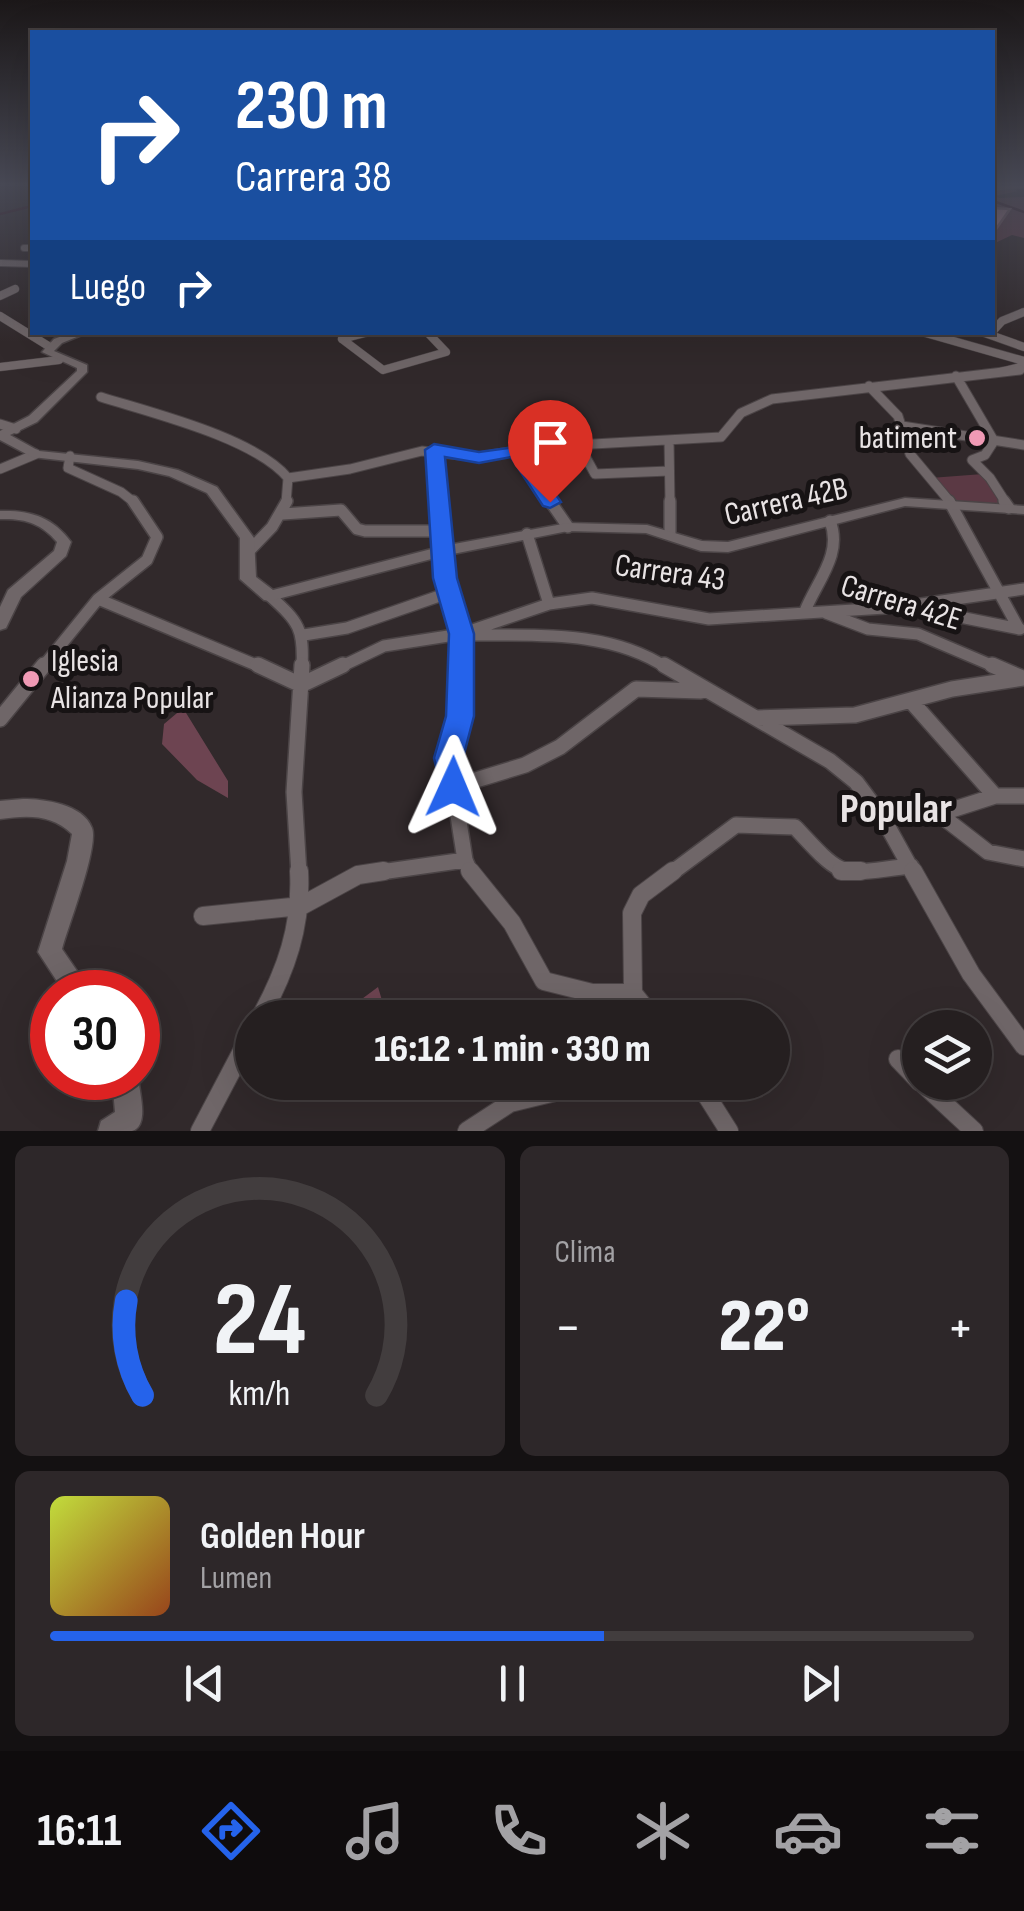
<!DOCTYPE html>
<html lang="es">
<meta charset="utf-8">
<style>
:root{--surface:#251f20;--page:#2d2729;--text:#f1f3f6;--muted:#a3a2a5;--line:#423d3e;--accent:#2563eb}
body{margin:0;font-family:"Sofia Sans Condensed",sans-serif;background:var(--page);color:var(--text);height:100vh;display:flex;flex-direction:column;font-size:38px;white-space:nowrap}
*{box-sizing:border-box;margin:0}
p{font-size:32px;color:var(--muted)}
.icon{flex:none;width:55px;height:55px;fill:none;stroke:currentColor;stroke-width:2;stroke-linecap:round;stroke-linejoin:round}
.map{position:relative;height:1131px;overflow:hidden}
.drawer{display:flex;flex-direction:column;gap:15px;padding:15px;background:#141112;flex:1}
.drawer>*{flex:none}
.hud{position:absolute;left:30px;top:30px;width:965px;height:305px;border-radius:0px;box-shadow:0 10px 40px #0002,0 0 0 2px var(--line);background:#1a4fa0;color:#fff;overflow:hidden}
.controls{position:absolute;left:902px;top:1010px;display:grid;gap:20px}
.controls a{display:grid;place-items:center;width:90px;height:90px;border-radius:50%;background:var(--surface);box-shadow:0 10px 40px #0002,0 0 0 2px var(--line);font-size:50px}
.speed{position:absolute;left:30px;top:970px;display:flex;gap:20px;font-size:50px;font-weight:700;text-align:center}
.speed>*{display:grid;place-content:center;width:130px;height:130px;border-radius:50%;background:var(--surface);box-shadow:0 10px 40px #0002,0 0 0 2px var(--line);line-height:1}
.speed .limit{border:15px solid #d22;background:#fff;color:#111}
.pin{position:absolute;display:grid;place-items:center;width:85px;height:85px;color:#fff;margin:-102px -42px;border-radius:50% 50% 50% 0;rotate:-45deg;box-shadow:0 0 10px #0007}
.pin .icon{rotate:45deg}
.me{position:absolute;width:110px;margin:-55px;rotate:1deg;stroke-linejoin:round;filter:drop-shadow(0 0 8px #0008)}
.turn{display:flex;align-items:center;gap:35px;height:210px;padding:0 40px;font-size:45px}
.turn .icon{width:130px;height:130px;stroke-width:2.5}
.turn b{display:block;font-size:70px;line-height:85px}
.then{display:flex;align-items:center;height:95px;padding:0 40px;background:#0003;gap:20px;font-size:38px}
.big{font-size:75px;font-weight:800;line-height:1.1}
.drawer .tile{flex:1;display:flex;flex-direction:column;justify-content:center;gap:15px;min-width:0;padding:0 35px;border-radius:15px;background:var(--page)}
.drawer .dial{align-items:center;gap:0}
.dial svg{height:260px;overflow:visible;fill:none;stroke:var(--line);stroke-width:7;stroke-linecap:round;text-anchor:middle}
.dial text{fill:var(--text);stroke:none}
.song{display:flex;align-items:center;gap:30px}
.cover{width:120px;height:120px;border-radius:15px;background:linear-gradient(135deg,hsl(70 70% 55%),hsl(20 70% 35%))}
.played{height:10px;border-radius:5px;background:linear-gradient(90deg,var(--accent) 60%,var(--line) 60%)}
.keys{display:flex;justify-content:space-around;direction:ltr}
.heat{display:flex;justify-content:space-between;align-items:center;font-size:55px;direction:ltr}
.drawer .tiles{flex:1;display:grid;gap:15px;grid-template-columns:1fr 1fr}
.tile:last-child{grid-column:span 2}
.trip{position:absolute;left:235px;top:1000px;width:555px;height:100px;border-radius:50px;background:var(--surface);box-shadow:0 10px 40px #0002,0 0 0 2px var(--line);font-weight:800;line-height:100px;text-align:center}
.tab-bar{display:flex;height:160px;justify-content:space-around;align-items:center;background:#0f0c0d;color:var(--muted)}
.tab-bar .icon{width:70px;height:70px}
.tab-bar .active{color:var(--accent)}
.tab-bar b{font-size:45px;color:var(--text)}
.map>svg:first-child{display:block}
.green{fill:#5b3944}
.forest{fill:#6d4451}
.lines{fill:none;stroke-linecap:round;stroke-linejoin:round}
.stream{stroke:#320f1c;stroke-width:2.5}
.building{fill:#b78996;stroke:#806069;stroke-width:2.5}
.minor-far5-casing{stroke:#4b4446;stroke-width:8}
.minor-far4-casing{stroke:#4b4446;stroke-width:9}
.minor-far3-casing{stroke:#4b4446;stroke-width:11}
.minor-far2-casing{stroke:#4b4446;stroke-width:14}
.minor-far1-casing{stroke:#4b4446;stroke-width:18}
.minor-casing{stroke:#4b4446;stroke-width:20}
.tertiary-casing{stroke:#4b4446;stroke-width:3}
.minor-far5{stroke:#6f6668;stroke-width:6}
.minor-far4{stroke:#6f6668;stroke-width:8}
.minor-far3{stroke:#6f6668;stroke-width:9}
.minor-far2{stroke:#6f6668;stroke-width:11}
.minor-far1{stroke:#6f6668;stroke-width:15}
.minor{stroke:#6f6668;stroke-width:18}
.tertiary{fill:#6f6668;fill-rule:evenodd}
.route{fill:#2563eb;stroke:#184099;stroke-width:2.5}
.poi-dot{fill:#f09ab5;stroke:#171314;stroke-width:4}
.labels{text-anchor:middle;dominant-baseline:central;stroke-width:10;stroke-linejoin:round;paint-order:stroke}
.poi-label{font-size:32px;fill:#e8e3e4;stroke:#171314;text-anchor:end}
.street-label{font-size:32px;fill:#e8e3e4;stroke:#171314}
.near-neighbourhood-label{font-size:42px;font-weight:bold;fill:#e8e3e4;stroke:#171314}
</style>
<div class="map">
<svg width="1024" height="1131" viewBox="0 0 1024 1131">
<rect width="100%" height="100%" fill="#31292b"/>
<!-- green -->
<path class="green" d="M993,183L1018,191L995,196L999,198L1024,197V238L1012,235L993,244Z
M983,474L1005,506L952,502L930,478Z"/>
<!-- forest -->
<path class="forest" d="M183,708L228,781V798L197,780L162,744L164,724Z
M378,987L387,1017H298L332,1008L347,1010Z"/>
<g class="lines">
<!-- stream -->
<path class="stream" d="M996,202L1024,212
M0,214L32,206"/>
</g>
<!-- building -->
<path class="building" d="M992,208L1010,209L996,229L992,228Z"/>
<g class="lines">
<!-- minor-far5 casing -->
<g class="minor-far5-casing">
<path id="minor-far5" d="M1009,186L1024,185
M992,188L1009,186L999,183
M24,248H32
M1,263L32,264"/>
</g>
<!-- minor-far4 casing -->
<g class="minor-far4-casing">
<path id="minor-far4" d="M0,296L15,289
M0,316L50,347
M922,332L1024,361
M982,332L1024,347
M992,332L1002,321L1024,312
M342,339L383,370L446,352L427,332
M342,339L369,332
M0,367L59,360
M1000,372L1024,366"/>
</g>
<!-- minor-far3 casing -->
<g class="minor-far3-casing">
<path id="minor-far3" d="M956,376L994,441L985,455L972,460L990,478L1006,503
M869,386L898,416L910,454L951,503
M101,397C152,413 255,438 288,478L286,503
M0,424L16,429
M902,426L1024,445
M669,440L670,503
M579,445L595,474L669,471
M434,450L439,503
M516,450L552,503
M70,456L68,468L121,492L135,503
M0,469L36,454
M288,478L350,469L422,451L479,457L538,447L721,437L741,413L772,399L1020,370"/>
</g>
<!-- minor-far2 casing -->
<g class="minor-far2-casing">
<path id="minor-far2" d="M438,501L445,578L461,634V668
M550,501L568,527
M670,501V534
M949,501L1019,629
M1004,501L1009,508
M283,514L341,510L357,529L365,531H443
M527,534L549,604
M249,551L272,527L287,501
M270,596C299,622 304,629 302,668
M98,599L263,668
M920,609L1020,629
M805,611C817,581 843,554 830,521
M826,613L868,629L918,634L998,668
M304,635L347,628L448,593
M466,635C534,636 608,629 667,668
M42,668L98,599L147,560L157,537L133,501
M338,668L384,646L461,634L549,604L592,598L709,619L901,607L1024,589"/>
</g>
<!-- minor-far1 casing -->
<g class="minor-far1-casing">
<path id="minor-far1" d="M258,665L301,685L343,665
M461,665L460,717L449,758L465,860L471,874
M664,665L830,761L856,782L883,818L914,874
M992,665L1020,677
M911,701L995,796
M758,718L855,715L952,689L1024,678
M0,719L44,665
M453,787L525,765L560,747L636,689L701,691
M939,814L988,852L1024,859
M883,818L939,814L995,796H1024
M299,874L294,792L302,665
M367,874L465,860
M670,874L736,825L795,827C846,882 838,874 911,866"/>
</g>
<!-- minor casing -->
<g class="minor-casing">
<path id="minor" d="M470,871L512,923L544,981L592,993H633L653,1018
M841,871H861
M913,871L971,974L1024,1046
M203,916L301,906L358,875L384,871
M633,993L632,913L641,895L673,871
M260,1018C286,971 302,926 299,871
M898,1059L920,1082
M698,1082L729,1131
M921,1082L974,1131
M200,1131L252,1032
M467,1131L510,1103L584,1085L700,1086"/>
</g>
<!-- tertiary casing -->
<g class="tertiary-casing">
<path id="tertiary" d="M73,332H89L62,343L54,351L87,365V372L37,422L10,435L39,451L138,461L178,470L217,487L254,538L256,577L273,590L443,546L568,523L647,525L702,541L728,542L905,498L1024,506V514L905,506L728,552L701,551L646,533L568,531L443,556L270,601L264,600L240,579V538L207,493L169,476L138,469L32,457L0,440V431L29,416L77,371V368L42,352L54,339Z
M0,511C30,510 53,517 71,542L66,556L21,597L6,628L0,630V607L8,590L54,551L57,542C41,523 24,518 0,519Z
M23,799C44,799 83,804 92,828C99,847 68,926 62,949L86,984L90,992H64L38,952L67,861L72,834C52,814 27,815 0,819V801Z
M138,1077C139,1091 150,1126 132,1131C122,1131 108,1131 98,1131L101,1121L115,1112L112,1078Z"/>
</g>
<!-- minor-far5 -->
<use href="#minor-far5" class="minor-far5"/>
<!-- minor-far4 -->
<use href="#minor-far4" class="minor-far4"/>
<!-- minor-far3 -->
<use href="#minor-far3" class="minor-far3"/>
<!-- minor-far2 -->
<use href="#minor-far2" class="minor-far2"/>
<!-- minor-far1 -->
<use href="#minor-far1" class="minor-far1"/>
<!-- minor -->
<use href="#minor" class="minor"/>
<!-- tertiary -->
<use href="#tertiary" class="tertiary"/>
</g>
<!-- sky -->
<linearGradient id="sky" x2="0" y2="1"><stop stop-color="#1b1718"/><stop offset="0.54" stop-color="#484955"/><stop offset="1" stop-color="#484955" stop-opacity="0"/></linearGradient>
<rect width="1024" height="342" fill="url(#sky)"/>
<!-- route -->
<path class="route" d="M434,444L479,452L523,446L561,502L550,508L543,506L511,457L479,463L445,457L457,578L474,634V716L463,758L468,787L464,796L453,800L443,796L434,758L446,716L449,634L433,578L425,450Z"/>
<!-- markers -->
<g class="poi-dot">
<circle cx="977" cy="438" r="10"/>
<circle cx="31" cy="679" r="10"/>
</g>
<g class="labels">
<!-- poi labels -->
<g class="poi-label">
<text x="957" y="438">batiment</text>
<text x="51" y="661" text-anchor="start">Iglesia<tspan x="51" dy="37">Alianza Popular</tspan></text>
</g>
<!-- street labels -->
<g class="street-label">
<text transform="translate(786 502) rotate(-13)">Carrera 42B</text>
<text transform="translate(670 573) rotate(8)">Carrera 43</text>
<text transform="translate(901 603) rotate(17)">Carrera 42E</text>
</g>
<!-- near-neighbourhood labels -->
<g class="near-neighbourhood-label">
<text x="896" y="809">Popular</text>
</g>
</g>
</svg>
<div class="controls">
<a><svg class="icon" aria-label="layers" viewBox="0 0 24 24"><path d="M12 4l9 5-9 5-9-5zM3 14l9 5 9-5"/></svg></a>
</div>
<div class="speed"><div class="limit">30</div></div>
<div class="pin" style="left:550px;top:502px;background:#d93025"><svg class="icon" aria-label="arrive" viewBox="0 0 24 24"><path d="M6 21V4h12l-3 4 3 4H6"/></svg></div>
<svg class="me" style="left:453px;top:787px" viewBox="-20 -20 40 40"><path d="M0-17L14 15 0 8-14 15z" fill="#2563eb" stroke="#fff" stroke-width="4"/></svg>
<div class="trip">16:12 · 1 min · 330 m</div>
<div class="hud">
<div class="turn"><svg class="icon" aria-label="right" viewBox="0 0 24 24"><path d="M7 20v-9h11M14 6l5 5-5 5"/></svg><div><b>230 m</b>Carrera 38</div></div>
<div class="then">Luego<svg class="icon" aria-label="right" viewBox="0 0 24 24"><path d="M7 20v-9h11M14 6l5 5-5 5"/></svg></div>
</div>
</div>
<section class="drawer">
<div class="tiles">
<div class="tile dial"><svg viewBox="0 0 100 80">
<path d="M14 69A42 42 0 1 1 86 69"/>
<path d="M14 69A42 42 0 0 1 9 40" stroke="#2563eb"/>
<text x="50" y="56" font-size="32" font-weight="700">24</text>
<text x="50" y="72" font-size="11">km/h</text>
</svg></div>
<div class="tile"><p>Clima</p>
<div class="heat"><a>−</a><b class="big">22°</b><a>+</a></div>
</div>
<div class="tile">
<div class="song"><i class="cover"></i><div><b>Golden Hour</b><p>Lumen</p></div></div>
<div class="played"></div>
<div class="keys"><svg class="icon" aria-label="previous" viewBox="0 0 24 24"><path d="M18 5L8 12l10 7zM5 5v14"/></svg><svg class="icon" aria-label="pause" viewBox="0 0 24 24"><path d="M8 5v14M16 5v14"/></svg><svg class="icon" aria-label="next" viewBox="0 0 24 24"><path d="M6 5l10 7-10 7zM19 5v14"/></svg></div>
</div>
</div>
</section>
<nav class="tab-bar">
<b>16:11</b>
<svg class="icon active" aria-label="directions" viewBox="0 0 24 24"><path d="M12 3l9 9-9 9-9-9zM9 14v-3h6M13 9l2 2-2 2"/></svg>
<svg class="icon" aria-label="music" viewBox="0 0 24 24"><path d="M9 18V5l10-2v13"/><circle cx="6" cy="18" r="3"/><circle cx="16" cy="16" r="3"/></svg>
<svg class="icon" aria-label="phone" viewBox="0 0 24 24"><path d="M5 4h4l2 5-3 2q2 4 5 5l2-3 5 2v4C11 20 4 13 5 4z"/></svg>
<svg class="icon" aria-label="climate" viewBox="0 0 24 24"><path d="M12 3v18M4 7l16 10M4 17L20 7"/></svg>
<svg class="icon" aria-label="car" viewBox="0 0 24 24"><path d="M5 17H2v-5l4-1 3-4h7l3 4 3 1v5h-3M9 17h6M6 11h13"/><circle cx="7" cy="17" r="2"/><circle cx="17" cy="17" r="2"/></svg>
<svg class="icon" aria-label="filters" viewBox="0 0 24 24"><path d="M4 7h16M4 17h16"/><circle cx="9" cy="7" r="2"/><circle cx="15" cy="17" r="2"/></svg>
</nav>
